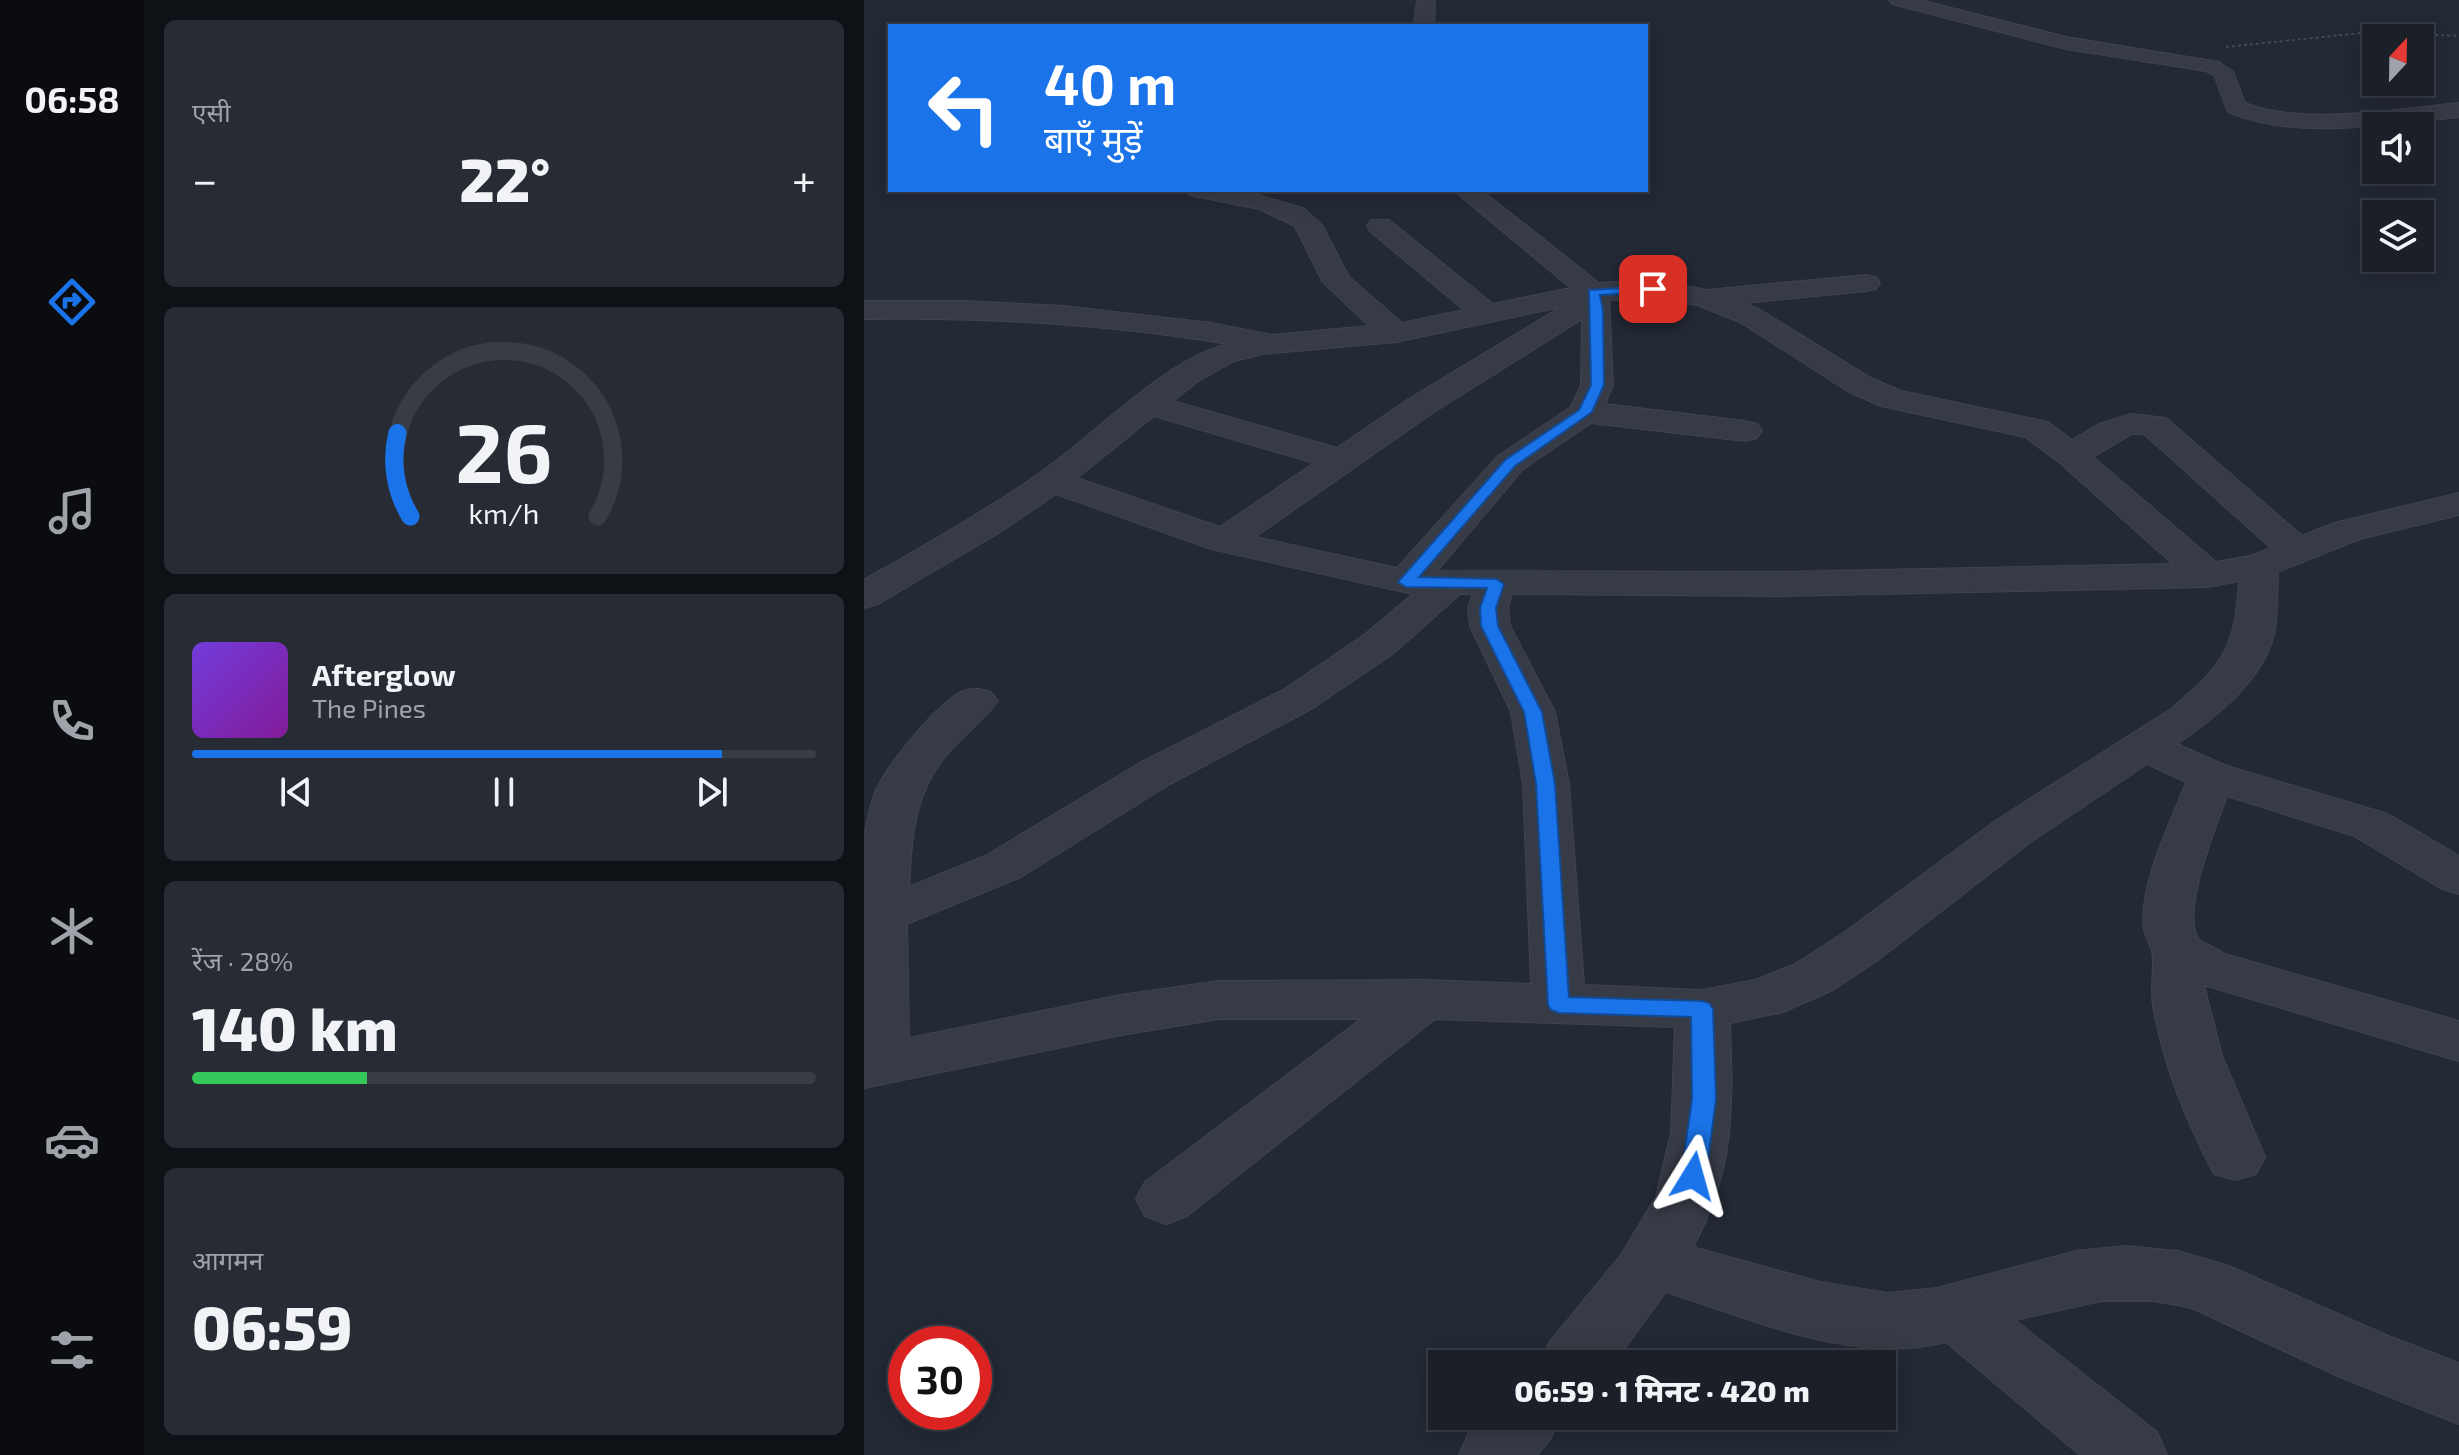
<!DOCTYPE html>
<html lang="hi">
<meta charset="utf-8">
<style>
:root{--surface:#1a1f28;--page:#272c34;--text:#f1f3f6;--muted:#9fa2a8;--line:#383d45;--accent:#1a73e8}
body{margin:0;font-family:"Exo 2","Noto Sans Devanagari",sans-serif;background:var(--page);color:var(--text);height:100vh;display:flex;flex-direction:column;font-size:30px;white-space:nowrap}
*{box-sizing:border-box;margin:0}
p{font-size:26px;color:var(--muted)}
.icon{flex:none;width:44px;height:44px;fill:none;stroke:currentColor;stroke-width:2;stroke-linecap:round;stroke-linejoin:round}
.map{position:relative;flex:1;overflow:hidden}
.side{display:flex;flex-direction:column;gap:20px;padding:20px;background:#0e1116;width:720px}
.side>*{flex:none}
.guide{position:absolute;left:24px;top:24px;width:760px;height:168px;border-radius:0px;box-shadow:0 4px 20px #0003,0 0 0 2px var(--line);background:#1a73e8;color:#fff;overflow:hidden}
.needle{width:52px;rotate:22deg}
.controls{position:absolute;left:1498px;top:24px;display:grid;gap:16px}
.controls a{display:grid;place-items:center;width:72px;height:72px;border-radius:0px;background:var(--surface);box-shadow:0 4px 20px #0003,0 0 0 2px var(--line);font-size:40px}
.speed{position:absolute;left:24px;top:1326px;display:flex;gap:16px;font-size:40px;font-weight:700;text-align:center}
.speed>*{display:grid;place-content:center;width:104px;height:104px;border-radius:50%;background:var(--surface);box-shadow:0 4px 20px #0003,0 0 0 2px var(--line);line-height:1}
.speed .limit{border:12px solid #d22;background:#fff;color:#111}
.pin{position:absolute;display:grid;place-items:center;width:68px;height:68px;color:#fff;margin:-34px;border-radius:16px;box-shadow:0 4px 12px #0006}
.me{position:absolute;width:88px;margin:-44px;rotate:8deg;stroke-linejoin:round;filter:drop-shadow(0 0 6px #0008)}
.turn{display:flex;align-items:center;gap:28px;height:168px;padding:0 24px;font-size:36px}
.turn .icon{width:104px;height:104px;stroke-width:2.5}
.turn b{display:block;font-size:56px;line-height:68px}
.big{font-size:60px;font-weight:800;line-height:1.1}
.side .tile{flex:1;display:flex;flex-direction:column;justify-content:center;gap:12px;min-width:0;padding:0 28px;border-radius:12px;background:var(--page)}
.side .dial{align-items:center;gap:0}
.dial svg{height:208px;overflow:visible;fill:none;stroke:var(--line);stroke-width:7;stroke-linecap:round;text-anchor:middle}
.dial text{fill:var(--text);stroke:none}
.song{display:flex;align-items:center;gap:24px}
.cover{width:96px;height:96px;border-radius:12px;background:linear-gradient(135deg,hsl(260 70% 55%),hsl(290 70% 35%))}
.played{height:8px;border-radius:4px;background:linear-gradient(90deg,var(--accent) 85%,var(--line) 85%)}
.keys{display:flex;justify-content:space-around;direction:ltr}
.heat{display:flex;justify-content:space-between;align-items:center;font-size:44px;direction:ltr}
.charge{height:12px;border-radius:6px;background:linear-gradient(90deg,#34c759 28%,var(--line) 0)}
.trip{position:absolute;left:564px;top:1350px;width:468px;height:80px;border-radius:0px;background:var(--surface);box-shadow:0 4px 20px #0003,0 0 0 2px var(--line);font-weight:800;line-height:80px;text-align:center}
main{display:flex;flex:1;min-height:0}
.tabs{display:flex;flex-direction:column;width:144px;justify-content:space-around;align-items:center;background:#0a0c10;color:var(--muted)}
.tabs .icon{width:56px;height:56px}
.tabs .active{color:var(--accent)}
.tabs b{font-size:36px;color:var(--text)}
.map>svg:first-child{display:block}
.lines{fill:none;stroke-linecap:round;stroke-linejoin:round}
.minor-casing{stroke:#3f4450;stroke-width:2}
.path{stroke:#3d4c4f;stroke-width:2;stroke-dasharray:3 3;stroke-linecap:butt}
.minor{fill:#363b46;fill-rule:evenodd}
.route{fill:#1a73e8;stroke:#114b97;stroke-width:2}
</style>
<main>
<nav class="tabs">
<b>06:58</b>
<svg class="icon active" aria-label="directions" viewBox="0 0 24 24"><path d="M12 3l9 9-9 9-9-9zM9 14v-3h6M13 9l2 2-2 2"/></svg>
<svg class="icon" aria-label="music" viewBox="0 0 24 24"><path d="M9 18V5l10-2v13"/><circle cx="6" cy="18" r="3"/><circle cx="16" cy="16" r="3"/></svg>
<svg class="icon" aria-label="phone" viewBox="0 0 24 24"><path d="M5 4h4l2 5-3 2q2 4 5 5l2-3 5 2v4C11 20 4 13 5 4z"/></svg>
<svg class="icon" aria-label="climate" viewBox="0 0 24 24"><path d="M12 3v18M4 7l16 10M4 17L20 7"/></svg>
<svg class="icon" aria-label="car" viewBox="0 0 24 24"><path d="M5 17H2v-5l4-1 3-4h7l3 4 3 1v5h-3M9 17h6M6 11h13"/><circle cx="7" cy="17" r="2"/><circle cx="17" cy="17" r="2"/></svg>
<svg class="icon" aria-label="filters" viewBox="0 0 24 24"><path d="M4 7h16M4 17h16"/><circle cx="9" cy="7" r="2"/><circle cx="15" cy="17" r="2"/></svg>
</nav>
<section class="side">
<div class="tile"><p>एसी</p>
<div class="heat"><a>−</a><b class="big">22°</b><a>+</a></div>
</div>
<div class="tile dial"><svg viewBox="0 0 100 80">
<path d="M14 69A42 42 0 1 1 86 69"/>
<path d="M14 69A42 42 0 0 1 9 37" stroke="#1a73e8"/>
<text x="50" y="56" font-size="32" font-weight="700">26</text>
<text x="50" y="72" font-size="11">km/h</text>
</svg></div>
<div class="tile">
<div class="song"><i class="cover"></i><div><b>Afterglow</b><p>The Pines</p></div></div>
<div class="played"></div>
<div class="keys"><svg class="icon" aria-label="previous" viewBox="0 0 24 24"><path d="M18 5L8 12l10 7zM5 5v14"/></svg><svg class="icon" aria-label="pause" viewBox="0 0 24 24"><path d="M8 5v14M16 5v14"/></svg><svg class="icon" aria-label="next" viewBox="0 0 24 24"><path d="M6 5l10 7-10 7zM19 5v14"/></svg></div>
</div>
<div class="tile"><p>रेंज · 28%</p><b class="big">140 km</b><div class="charge"></div></div>
<div class="tile"><p>आगमन</p><b class="big">06:59</b></div>
</section>
<div class="map">
<svg width="1595" height="1455" viewBox="0 0 1595 1455">
<rect width="100%" height="100%" fill="#232935"/>
<g class="lines">
<!-- minor casing -->
<g class="minor-casing">
<path id="minor" d="M553,0H571L570,26H550Z
M1025,0H1056L1202,37L1355,62L1369,72L1381,103C1437,126 1535,109 1595,103V117C1521,124 1434,141 1364,112L1350,75L1342,71L1202,49L1028,4Z
M322,190H377L439,208L458,225L485,277L538,323L600,310L507,232L503,226L507,220H525L629,304L707,288L589,190H617L735,283L789,280L843,290L1002,275L1012,277L1016,283L1012,289L1002,291L880,303L896,310L1007,378L1037,391L1184,422L1208,440L1235,424L1267,414L1302,418L1438,536L1470,523L1595,493V515L1496,539L1414,572C1413,593 1414,614 1410,634C1399,681 1351,718 1313,744L1363,766L1524,814L1595,856V894L1578,889L1490,836L1363,796C1352,827 1316,912 1335,940L1361,954L1595,1021V1061L1340,985L1358,1056L1401,1157L1392,1174L1371,1180L1350,1174C1323,1123 1299,1063 1289,1006C1286,990 1291,964 1288,951C1285,941 1279,934 1279,922C1279,875 1306,825 1322,782L1283,764L1168,841L1014,960L969,990L919,1012L866,1023C869,1109 871,1170 829,1247L956,1282L1024,1293L1073,1288L1212,1251L1262,1246L1314,1251L1365,1266L1522,1335L1595,1363V1424L1476,1377L1330,1309L1314,1305L1288,1301H1237L1151,1320L1293,1432L1303,1455H1216L1082,1342C990,1366 889,1319 802,1292L749,1364H676L685,1343L757,1255L792,1197L807,1133L811,1027L571,1019L323,1216L302,1224L281,1216L272,1199L281,1182L497,1019H355L257,1035L0,1088V841C2,825 5,808 11,792C23,765 71,706 97,692C107,687 117,689 127,692L134,701C120,720 101,734 86,751C50,790 48,836 45,887L123,855L274,764L419,690L500,635L549,594L347,549L192,494L138,531L14,604L0,608V580C59,546 118,513 173,475C228,438 302,358 364,344C244,324 122,317 0,319V301H99L199,306L347,323L408,335L505,326L458,281L431,226L395,209L325,195ZM789,298L833,305L876,322L985,392L1017,406L1161,437L1196,463L1309,564L915,572L573,571L658,470L727,423L881,441L893,438L898,431L893,424L881,421L741,404L749,385L745,300ZM697,307L543,400L473,448L309,401L333,382L370,361L399,354L532,342ZM718,319L717,385L707,407L634,456L533,568L391,537L567,414ZM290,416L450,463L356,527L213,478ZM1268,434H1280L1407,548L1386,556L1352,562L1229,457ZM1375,581C1371,651 1358,665 1307,709L1134,819L978,934L931,964L891,980L838,990L720,985L705,784L691,712L646,626L644,608L648,594L915,596L1344,587ZM596,594H609L604,608L606,626L647,712L659,784L667,984L560,980L355,981L257,995L45,1038L43,924L157,877L306,784L449,708L530,653Z
M619,1416H697L687,1438L673,1455H595L605,1432Z"/>
</g>
<!-- path -->
<path class="path" d="M1362,47L1507,32L1595,36"/>
<!-- minor -->
<use href="#minor" class="minor"/>
</g>
<!-- route -->
<path class="route" d="M789,286L794,287V292L736,295L739,311L740,385L728,412L651,466L555,577L632,579L640,584L632,608L634,626L678,712L691,784L705,997L838,1001L845,1003L849,1009L852,1099L842,1176L838,1183L829,1186L820,1183L817,1176L828,1099L827,1017L695,1013L687,1010L684,1005L672,784L660,712L617,626L616,608L623,588L542,587L534,582L641,460L715,410L727,385L725,290Z"/>
</svg>
<div class="controls">
<a><svg class="needle" viewBox="-14 -14 28 28"><path d="M0-13l5 13h-10z" fill="#e53935"/><path d="M0 13l5-13h-10z" fill="#9fa2a8"/></svg></a>
<a><svg class="icon" aria-label="sound" viewBox="0 0 24 24"><path d="M4 9h4l5-4v14l-5-4H4zM17 9q2 3 0 6"/></svg></a>
<a><svg class="icon" aria-label="layers" viewBox="0 0 24 24"><path d="M12 4l9 5-9 5-9-5zM3 14l9 5 9-5"/></svg></a>
</div>
<div class="speed"><div class="limit">30</div></div>
<div class="pin" style="left:789px;top:289px;background:#d93025"><svg class="icon" aria-label="arrive" viewBox="0 0 24 24"><path d="M6 21V4h12l-3 4 3 4H6"/></svg></div>
<svg class="me" style="left:829px;top:1176px" viewBox="-20 -20 40 40"><path d="M0-17L14 15 0 8-14 15z" fill="#1a73e8" stroke="#fff" stroke-width="4"/></svg>
<div class="trip">06:59 · 1 मिनट · 420 m</div>
<div class="guide">
<div class="turn"><svg class="icon" aria-label="left" viewBox="0 0 24 24"><path d="M17 20v-9H6M10 6l-5 5 5 5"/></svg><div><b>40 m</b>बाएँ मुड़ें</div></div>
</div>
</div>
</main>
